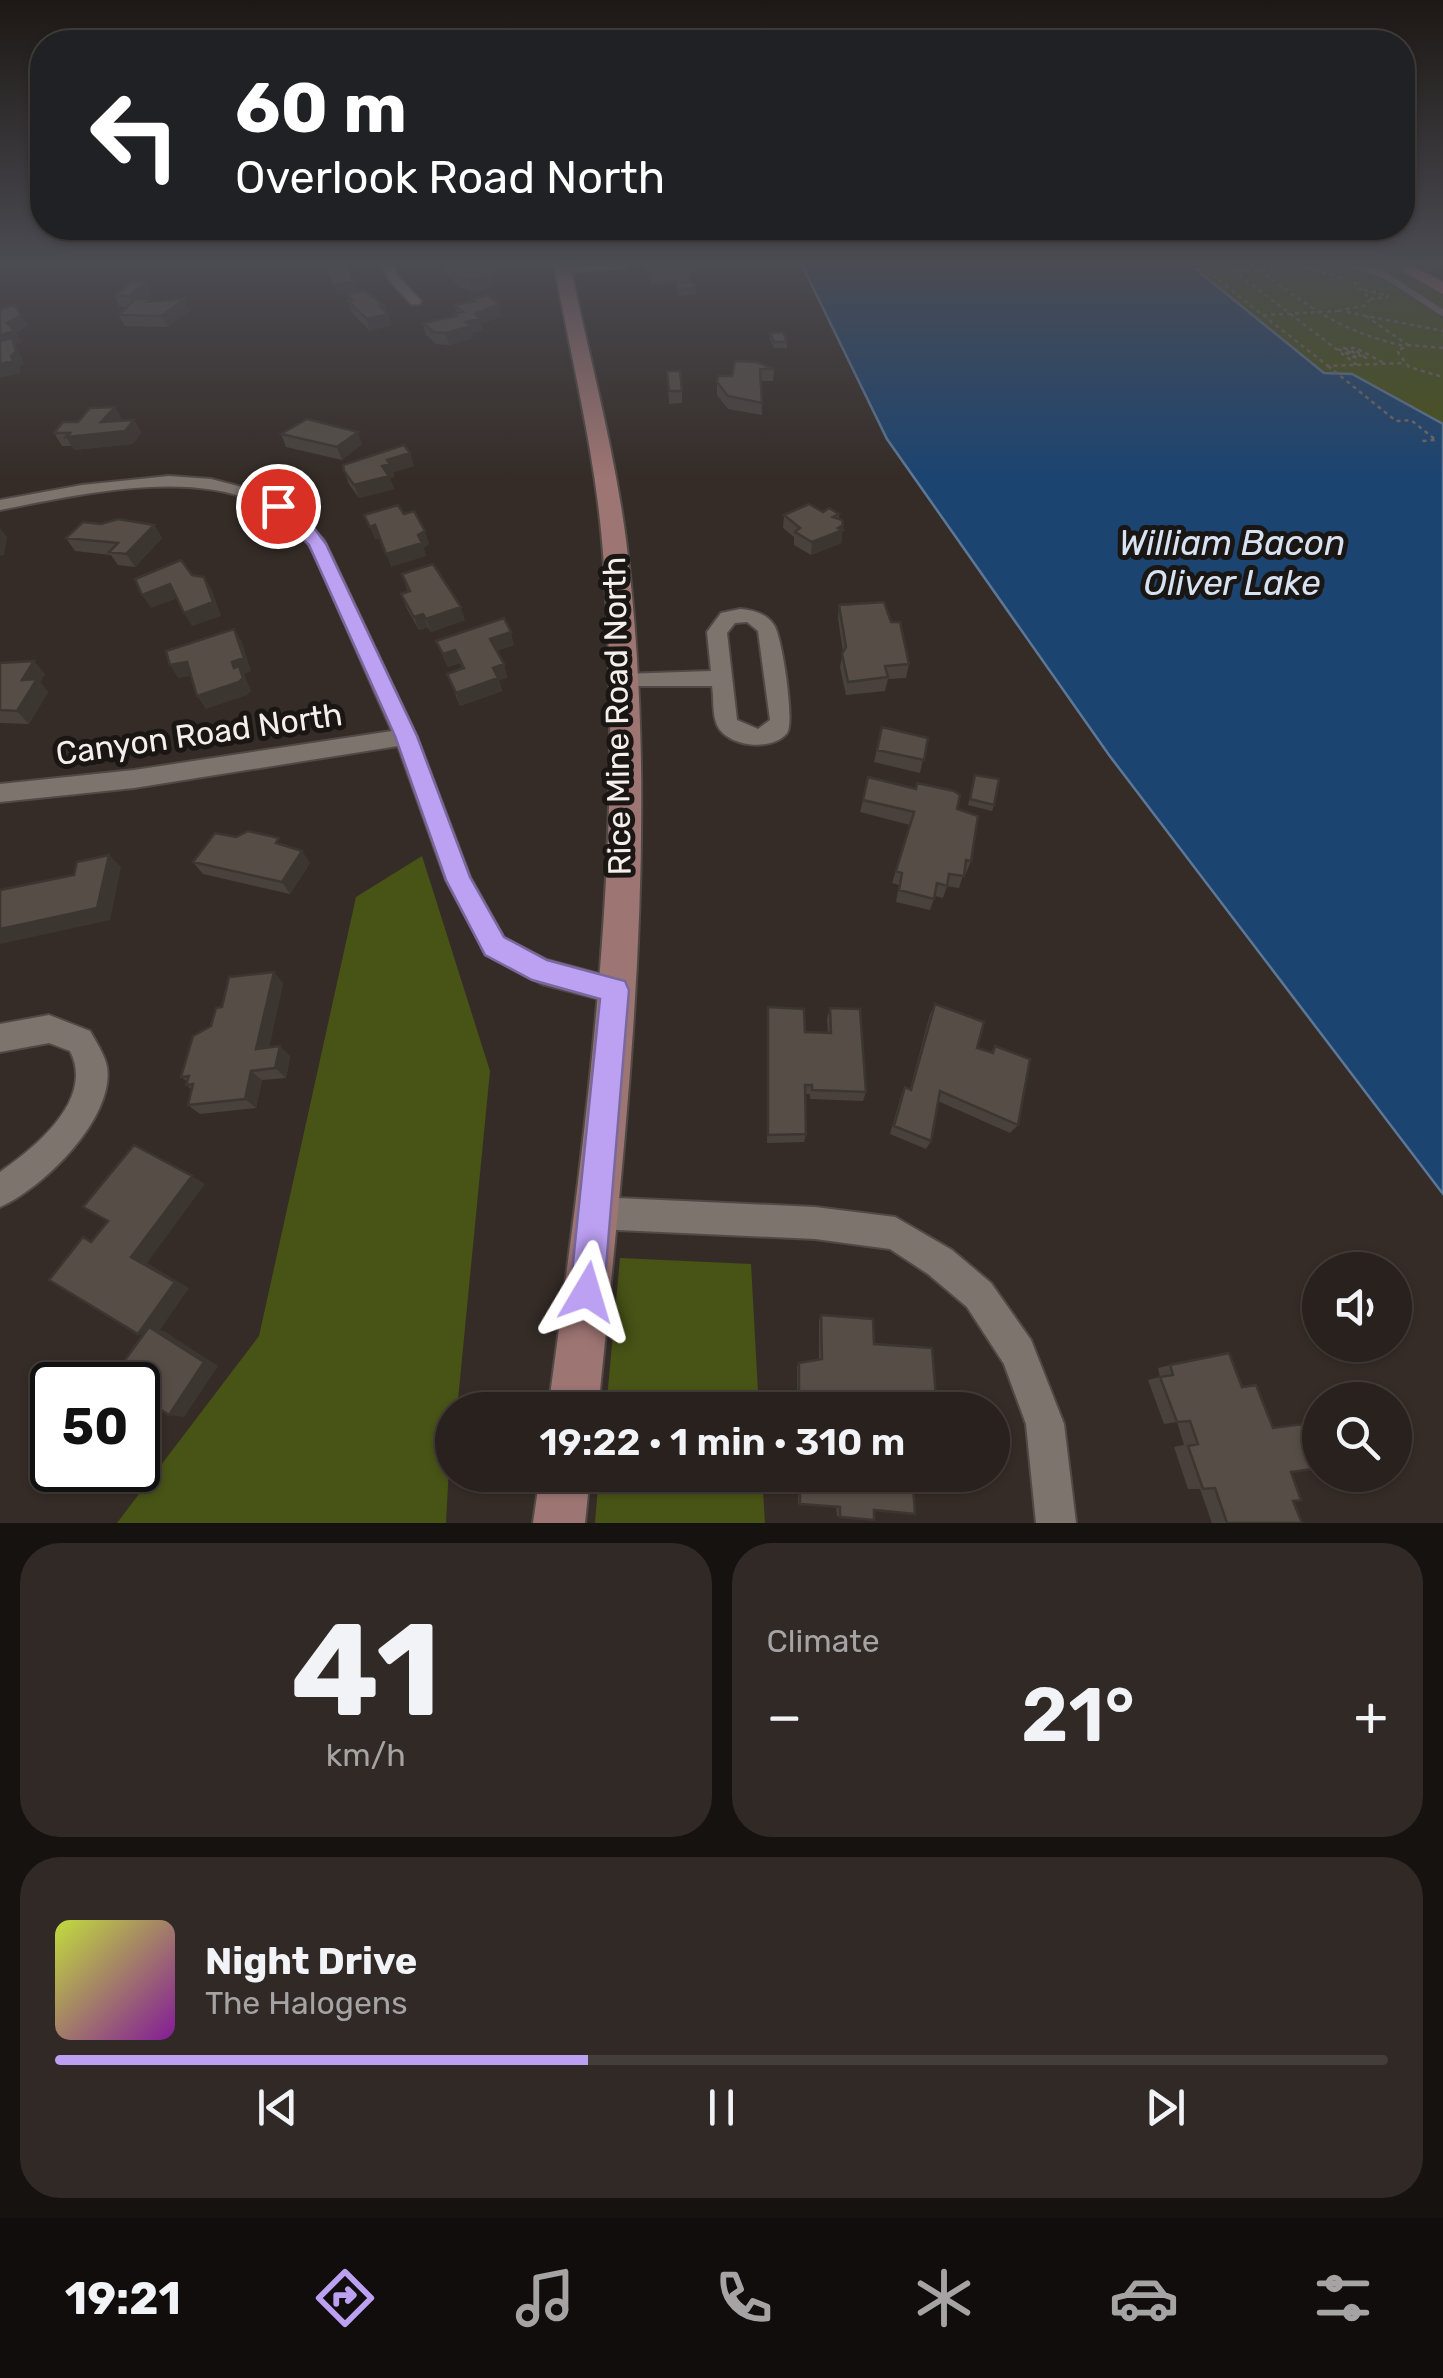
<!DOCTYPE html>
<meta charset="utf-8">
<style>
:root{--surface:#28211d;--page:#302926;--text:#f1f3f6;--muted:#a5a3a4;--line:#443e3b;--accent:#bca0f2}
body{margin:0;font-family:Rubik,sans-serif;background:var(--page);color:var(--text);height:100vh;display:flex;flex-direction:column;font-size:38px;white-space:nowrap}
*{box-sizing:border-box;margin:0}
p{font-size:32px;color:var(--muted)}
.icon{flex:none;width:55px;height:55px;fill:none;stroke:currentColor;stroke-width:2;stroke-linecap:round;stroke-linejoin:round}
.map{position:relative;height:1523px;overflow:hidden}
.sheet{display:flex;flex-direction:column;gap:20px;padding:20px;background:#161210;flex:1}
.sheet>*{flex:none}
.top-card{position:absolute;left:30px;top:30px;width:1385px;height:210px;border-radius:40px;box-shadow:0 2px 8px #0004,0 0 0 2px var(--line);background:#202124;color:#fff;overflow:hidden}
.fabs{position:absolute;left:1302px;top:1252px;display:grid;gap:20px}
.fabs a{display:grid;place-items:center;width:110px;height:110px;border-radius:50%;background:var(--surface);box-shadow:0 2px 8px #0004,0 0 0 2px var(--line);font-size:50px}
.speed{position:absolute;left:30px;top:1362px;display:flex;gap:20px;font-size:50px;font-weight:700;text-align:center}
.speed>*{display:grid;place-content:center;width:130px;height:130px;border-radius:50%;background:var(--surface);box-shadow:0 2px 8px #0004,0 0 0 2px var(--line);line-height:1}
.speed .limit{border:5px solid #111;border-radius:15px;background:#fff;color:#111}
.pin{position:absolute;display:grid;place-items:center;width:85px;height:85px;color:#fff;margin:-42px;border:5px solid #fff;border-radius:50%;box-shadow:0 2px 10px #0007}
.me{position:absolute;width:110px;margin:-55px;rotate:7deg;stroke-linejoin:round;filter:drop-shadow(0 0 8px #0008)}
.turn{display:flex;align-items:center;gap:35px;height:210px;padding:0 40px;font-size:45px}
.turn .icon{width:130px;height:130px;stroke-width:2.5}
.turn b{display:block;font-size:70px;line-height:85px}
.big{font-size:75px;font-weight:600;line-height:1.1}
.sheet .tile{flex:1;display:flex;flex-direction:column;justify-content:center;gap:15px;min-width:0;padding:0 35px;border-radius:40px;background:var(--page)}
.sheet .dial{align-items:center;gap:0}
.dial b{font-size:130px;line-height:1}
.song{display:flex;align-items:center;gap:30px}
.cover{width:120px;height:120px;border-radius:15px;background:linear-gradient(135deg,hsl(70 70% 55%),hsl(290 70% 35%))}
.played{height:10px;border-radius:5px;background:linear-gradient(90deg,var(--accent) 40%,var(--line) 40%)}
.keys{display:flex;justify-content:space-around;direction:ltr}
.heat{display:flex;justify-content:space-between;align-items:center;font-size:55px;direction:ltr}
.sheet .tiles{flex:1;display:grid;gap:20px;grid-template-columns:1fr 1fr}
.tile:last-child{grid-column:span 2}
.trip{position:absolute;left:435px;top:1392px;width:575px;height:100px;border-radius:50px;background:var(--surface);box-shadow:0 2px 8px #0004,0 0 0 2px var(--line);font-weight:600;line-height:100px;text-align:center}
.tabs{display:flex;height:160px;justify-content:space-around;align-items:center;background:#100d0c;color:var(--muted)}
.tabs .icon{width:70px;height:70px}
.tabs .on{color:var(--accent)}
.tabs b{font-size:45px;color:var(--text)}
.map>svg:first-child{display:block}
.green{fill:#485316}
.water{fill:#1c4471;stroke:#5d7796;stroke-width:2.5}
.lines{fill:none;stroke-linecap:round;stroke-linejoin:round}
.lane-casing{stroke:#504945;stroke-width:9}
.street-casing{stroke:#504945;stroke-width:4}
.secondary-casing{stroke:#504945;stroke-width:4}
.primary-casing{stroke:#504945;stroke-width:4}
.path{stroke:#706864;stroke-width:2.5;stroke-dasharray:4 4;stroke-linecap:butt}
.lane{stroke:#7d746e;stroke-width:6}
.street{fill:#7d746e;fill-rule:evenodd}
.secondary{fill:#9d7573;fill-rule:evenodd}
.primary{fill:#be7678;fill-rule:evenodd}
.wall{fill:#49423c}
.shaded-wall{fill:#3c3631}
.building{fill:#554d46;stroke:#3c3631;stroke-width:2.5}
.route{fill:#bca0f2;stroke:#7a689d;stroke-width:2.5}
.labels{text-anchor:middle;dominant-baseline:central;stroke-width:10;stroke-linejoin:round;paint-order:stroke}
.street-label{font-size:32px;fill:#f5efec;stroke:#191613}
.water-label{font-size:35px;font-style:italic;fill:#d7e3f2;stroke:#191613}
</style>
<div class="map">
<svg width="1443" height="1523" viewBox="0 0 1443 1523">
<rect width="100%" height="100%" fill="#352c27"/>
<!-- green -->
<path class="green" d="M1219,265H1389L1443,294V424L1352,374L1325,373L1196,270Z
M422,856L490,1071L457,1410H452L446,1523H117L259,1336L356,897Z
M620,1258L751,1264L759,1410H606Z
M599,1475H762L765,1523H595Z"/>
<!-- water -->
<path class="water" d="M802,265H1219L1197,270L1324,373L1352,374L1443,424V1194L1109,755L887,439Z"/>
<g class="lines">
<!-- lane casing -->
<g class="lane-casing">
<path id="lane" d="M1353,265L1386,276L1443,313
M563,270L624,266"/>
</g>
<!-- street casing -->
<g class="street-casing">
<path id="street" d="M382,265H394L398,276L421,301L419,304H411L389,280Z
M169,476L211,479L257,491L293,510L324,540L417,737L470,877L504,938L547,960L625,981L629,990L625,999L615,1003L542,984L486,954L446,880L398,746L134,788L0,802V784L134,770L392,731C373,689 355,646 336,604C328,586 321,564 311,548C250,452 90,493 0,510V500L82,485Z
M740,609C753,610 766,613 774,625C782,636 795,723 787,733C772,752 727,747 717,725C712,714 714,697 712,686H616L613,681L616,676L623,674L711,671L707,632L721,613ZM747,622L758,631L770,720L758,729L737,720L727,633L735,623Z
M49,1015L90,1031C96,1042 105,1055 107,1067C115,1118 42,1189 0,1207V1172C36,1147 95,1099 70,1051L49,1043L0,1052V1024Z
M596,1197L815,1207L895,1217L952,1250L991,1283L1031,1340L1064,1424L1076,1523H1036L1026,1424L1004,1364L967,1307L928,1274L890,1249L815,1239L596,1229L585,1224L580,1213L585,1202Z"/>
</g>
<!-- secondary casing -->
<g class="secondary-casing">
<path id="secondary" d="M554,265H570C589,356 614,447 626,540C662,829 627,1122 598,1410H548C587,1123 628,832 602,541C594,448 571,357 554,265Z
M540,1475H590L585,1523H533Z"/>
</g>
<!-- primary casing -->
<g class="primary-casing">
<path id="primary" d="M1392,265H1411L1443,282V294Z"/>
</g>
<!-- path -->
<path class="path" d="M1252,265C1308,305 1335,330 1404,346
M1306,268L1345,279
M1338,268L1208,272L1328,366L1403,363
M1233,270L1357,365
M1364,290L1389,296
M1370,299L1388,297
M1338,311L1367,305L1370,299L1353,281
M1347,312L1443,331
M1263,315L1338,311
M1366,316L1408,345
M1443,348L1409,345L1397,351L1409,367L1443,377
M1338,349L1358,359L1344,348L1366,358L1352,348H1356L1384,363
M1328,366L1396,421L1411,420L1436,440L1421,441"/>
<!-- lane -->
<use href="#lane" class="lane"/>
<!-- street -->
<use href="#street" class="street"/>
<!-- secondary -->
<use href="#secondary" class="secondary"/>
<!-- primary -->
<use href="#primary" class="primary"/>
</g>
<!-- wall -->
<path class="wall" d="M326,265L357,292L384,306L392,325L370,331L352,313L346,295L349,294L337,296Z
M443,265H486L493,274L495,286L472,292L460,287L444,272Z
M645,265H690V282L696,288V294L678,296L675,283L689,282L651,285Z
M152,294L146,299H151L152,302L184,299L189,311L168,327L125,326L119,315L127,307H120L114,296Z
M472,299L499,304L501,316L482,324L483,330L472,333L473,338L449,345L436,344L426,335L423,323L455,317L454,314L457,313L455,305L473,302Z
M770,333L787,342V348H774L770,339Z
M735,361L774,369L773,381H761L762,415L728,409L717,395V382L732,376Z
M667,371L682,391V403L669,404Z
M122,419L121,421L134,420L141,433L133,444L74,450L72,446H62L54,433Z
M281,434L362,444L342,460L286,447Z
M410,453L414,466L393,472L394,477L390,478L394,489L359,498L349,484L344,471Z
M823,512L839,514V519L843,525L841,543L811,555L794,545V537L783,528L784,515Z
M154,525L162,538L135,567L118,565L111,555L75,551L66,538Z
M402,574L465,620L431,632L428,627L419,630L406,607L401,594L408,592Z
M839,605L891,622L909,664L906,678L888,679L885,691L846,695L840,667L843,652L838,618Z
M436,641L514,645L496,651L504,664L507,678L499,680L502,691L460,706L447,674L462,669L460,663L448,667Z
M0,663L45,674L40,682L48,692L29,724L0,723Z
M882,727L928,738L920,773L874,762Z
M975,775L994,805L992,811L968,805Z
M863,800L957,809L971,861L966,873L964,872L959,888L947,886L943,898L935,896L930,910L896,902L899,885L892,883L910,825L860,812Z
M284,846L310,863L290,894L203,874L193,862Z
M283,983L269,1047L290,1056L286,1078L262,1080L256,1108L200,1114L188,1105L192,1089L186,1085L187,1081L181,1077L222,1007Z
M935,1004L977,1048L991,1052L995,1046L1018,1125L1010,1133L938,1101L931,1141L926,1149L890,1134L901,1096L905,1087L910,1089L930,1014Z
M768,1007L805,1032L828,1033L827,1019L830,1008L866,1092L863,1101L810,1099V1094H805L806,1134L804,1142L767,1143Z
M821,1315L874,1344L937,1410H797V1366L799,1363L819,1360V1320Z
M1170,1365L1242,1387L1291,1472L1293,1501L1302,1523H1212L1200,1489H1188L1174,1447L1184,1445L1177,1422L1164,1424L1148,1380L1160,1377L1158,1368Z
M798,1475H912L874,1510L840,1517L837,1516L836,1507L798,1504Z"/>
<!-- shaded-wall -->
<path class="shaded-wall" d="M493,274L495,286L472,292L470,280Z
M354,281L358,293L337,296L333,285Z
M146,282L152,294L135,308L129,296Z
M184,299L189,311L168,327L162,316Z
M499,304L501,316L482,324L483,330L472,333L473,338L449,345L446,333L466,322L475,314Z
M380,306H384L392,325L370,331L367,319Z
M21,315L28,326L16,333L22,343L16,344L24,363L19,368L21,373L0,378V364L11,356L0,349V335L7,323Z
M115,407L122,419L110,433L134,420L141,433L133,444L74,450L66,437L101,422Z
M358,432L362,444L342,460L337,447Z
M410,453L414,466L393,472L394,477L390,478L394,489L359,498L354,485L382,466L387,460Z
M154,525L162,538L135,567L126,554Z
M375,525L380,538L375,540L370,527Z
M843,525L841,543L811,555L812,542Z
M0,528L7,537L4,555L0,556Z
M425,531L429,544L424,548L426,556L391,567L386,554Z
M204,577L212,590L221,616L192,626L184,613Z
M170,584L178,598L151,608L142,595Z
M461,607L465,620L431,632L426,619Z
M423,614L428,627L419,630L414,617Z
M234,629L242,642L251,671L244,674L251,691L247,695L206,709L197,696L232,662Z
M511,632L514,645L493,652L490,639Z
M455,650L460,663L448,667L443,654Z
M34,661L45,674L40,682L48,692L29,724L17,711L22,680Z
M187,662L196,675L178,678L170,665Z
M504,664L507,678L499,680L502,691L460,706L456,693L493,668Z
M302,851L310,863L290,894L282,882Z
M109,855L121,867L110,920L0,944V929Z
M274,972L283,983L267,1059L256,1049Z
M280,1046L290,1056L286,1078L275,1068Z
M251,1071L262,1080L256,1108L245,1099Z
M192,1176L205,1184L147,1263L189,1288L160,1330L164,1331L218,1366L184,1417L169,1415L154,1338L138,1334L131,1257Z"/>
<!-- building -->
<path class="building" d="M326,265H348L354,281L333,285Z
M446,265H486L493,274L470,280L457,276Z
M132,281L146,282L129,296H114Z
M693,282L696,288L678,290L675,283Z
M364,290L384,306H380L388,314L367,319L348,301L352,300L346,295Z
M488,295L499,304L475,314L480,319L466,322L471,326L446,333L433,332L423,323L457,316L454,314L463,312L455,305L475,301L472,299Z
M135,299H151L147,302L184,299L162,316L119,315Z
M14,305L21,315L7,323L15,331L0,335V309Z
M783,332L787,342H774L770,333Z
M12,338L16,351L11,356L13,361L0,364V341Z
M735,361L757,362L774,369H760L762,403L728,396L717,382L718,376H732Z
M667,371H680L682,391H669Z
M115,407L101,422L134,420L125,431L66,437L70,433H54L63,422H78L90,408Z
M307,419L358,432L337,447L281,434Z
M404,445L410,453L387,460L390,464L382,466L389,476L354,485L344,471L343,465Z
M809,504L823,512L829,508L839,514L833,517L842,520L843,525L838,528L843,530L812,542L795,532L800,528L784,515Z
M398,505L404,514L414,511L425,531L418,535L422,543L386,554L375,525L370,527L364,515Z
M118,519L154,525L126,554L109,552L118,543L66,538L83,522L101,524Z
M181,560L192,575L204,577L213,602L184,613L170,584L142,595L135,579Z
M433,564L461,607L426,619L423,614L414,617L401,594L410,591L402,574Z
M884,602L891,622H900L909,664L885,666L888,677L848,682L842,654L846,647L839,605Z
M504,618L511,632L490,639L504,664L493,668L498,678L456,693L447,674L464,668L455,650L443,654L436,641Z
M234,629L244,658L232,662L234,668L239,666L243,678L239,682L197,696L187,662L170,665L166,651Z
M34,661L22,680L37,679L17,711L0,710V663Z
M882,727L928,738L924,760L877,750Z
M975,775L999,779L994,805L970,799Z
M868,777L916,789L917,783L954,791L960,795L957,809L978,816L971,861L966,860L964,876L949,874L947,886L937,883L934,899L899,890L902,873L896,871L914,812L863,800Z
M248,831L279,838L276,843L302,851L282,882L193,862L215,833L236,837Z
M109,855L97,908L0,929V890L74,875L77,862Z
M274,972L256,1049L280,1046L275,1068L251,1071L245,1099L188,1105L193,1084L186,1085L189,1076L181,1077L193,1036L211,1026L216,1008L222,1007L229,977Z
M935,1004L984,1022L977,1048L993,1053L995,1046L1030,1059L1018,1125L940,1091L931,1141L894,1126L905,1087L911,1090Z
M768,1007L804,1009L805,1032L831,1033L830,1008L860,1009L866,1092L812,1090V1085H805L806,1134L768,1135Z
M134,1145L192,1176L131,1257L175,1282L138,1334L49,1280L83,1237L91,1242L108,1221L83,1207Z
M821,1315L873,1319L874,1344L932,1348L937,1410H799V1363L822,1359Z
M149,1327L204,1362L169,1415L138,1395V1385H123L112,1378Z
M1229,1353L1242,1387L1256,1385L1273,1428L1303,1424L1320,1465V1468L1291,1472L1301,1500L1293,1501L1302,1523H1227L1215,1488L1203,1489L1188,1446L1198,1444L1190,1421L1177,1422L1160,1377L1173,1375L1170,1365Z
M800,1475H912L915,1514L874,1510V1520L840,1517V1507L800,1504Z"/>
<!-- sky -->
<linearGradient id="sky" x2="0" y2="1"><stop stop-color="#1d1815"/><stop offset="0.55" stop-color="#4b4b52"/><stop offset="1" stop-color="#4b4b52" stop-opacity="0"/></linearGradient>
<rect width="1443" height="478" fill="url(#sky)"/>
<!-- route -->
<path class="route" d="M278,501L308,520L326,544L417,736L470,877L504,937L547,960L625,981L629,990L604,1292L599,1304L587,1309L575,1304L570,1292L600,999L532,980L485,955L446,880L395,736L309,545L270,506Z"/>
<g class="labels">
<!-- street labels -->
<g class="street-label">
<text transform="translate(617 716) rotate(-91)">Rice Mine Road North</text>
<text transform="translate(199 734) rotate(-8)">Canyon Road North</text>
</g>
<!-- water labels -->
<g class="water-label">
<text x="1232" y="543">William Bacon<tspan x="1232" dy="40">Oliver Lake</tspan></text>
</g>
</g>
</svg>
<div class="fabs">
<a><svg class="icon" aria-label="sound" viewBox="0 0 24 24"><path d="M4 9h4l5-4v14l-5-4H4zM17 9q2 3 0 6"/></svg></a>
<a><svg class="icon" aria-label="search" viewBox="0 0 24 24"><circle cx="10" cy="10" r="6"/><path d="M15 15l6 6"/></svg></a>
</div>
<div class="speed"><div class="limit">50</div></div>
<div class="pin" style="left:278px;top:506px;background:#d93025"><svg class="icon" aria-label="arrive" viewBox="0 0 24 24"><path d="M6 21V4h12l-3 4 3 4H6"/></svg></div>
<svg class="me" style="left:587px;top:1292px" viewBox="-20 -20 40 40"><path d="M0-17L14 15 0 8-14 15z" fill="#bca0f2" stroke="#fff" stroke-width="4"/></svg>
<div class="trip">19:22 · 1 min · 310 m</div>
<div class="top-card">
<div class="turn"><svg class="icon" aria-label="left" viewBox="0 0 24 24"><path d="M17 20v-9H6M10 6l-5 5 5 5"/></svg><div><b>60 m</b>Overlook Road North</div></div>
</div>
</div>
<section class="sheet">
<div class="tiles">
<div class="tile dial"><b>41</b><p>km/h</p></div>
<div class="tile"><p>Climate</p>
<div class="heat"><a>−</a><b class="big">21°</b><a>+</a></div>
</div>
<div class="tile">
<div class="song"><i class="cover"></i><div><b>Night Drive</b><p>The Halogens</p></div></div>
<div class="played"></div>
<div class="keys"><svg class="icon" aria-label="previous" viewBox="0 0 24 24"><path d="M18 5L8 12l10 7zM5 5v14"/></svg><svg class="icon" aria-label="pause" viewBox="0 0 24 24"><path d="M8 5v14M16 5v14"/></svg><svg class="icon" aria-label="next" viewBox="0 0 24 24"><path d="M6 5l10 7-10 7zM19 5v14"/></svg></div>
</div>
</div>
</section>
<nav class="tabs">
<b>19:21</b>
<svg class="icon on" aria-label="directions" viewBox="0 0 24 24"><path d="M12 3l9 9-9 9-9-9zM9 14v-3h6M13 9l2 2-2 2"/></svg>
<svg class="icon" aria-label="music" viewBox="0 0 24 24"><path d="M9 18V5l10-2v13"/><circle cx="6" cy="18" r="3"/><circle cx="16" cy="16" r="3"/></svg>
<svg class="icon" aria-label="phone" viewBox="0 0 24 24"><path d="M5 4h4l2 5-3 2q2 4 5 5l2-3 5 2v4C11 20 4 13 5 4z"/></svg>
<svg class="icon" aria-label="climate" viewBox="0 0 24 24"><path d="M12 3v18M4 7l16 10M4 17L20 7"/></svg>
<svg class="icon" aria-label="car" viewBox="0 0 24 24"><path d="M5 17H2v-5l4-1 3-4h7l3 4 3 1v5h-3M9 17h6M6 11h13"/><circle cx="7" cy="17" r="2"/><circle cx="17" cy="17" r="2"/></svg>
<svg class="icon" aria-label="filters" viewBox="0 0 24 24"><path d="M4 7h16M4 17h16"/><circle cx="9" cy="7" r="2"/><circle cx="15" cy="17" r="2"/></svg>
</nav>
